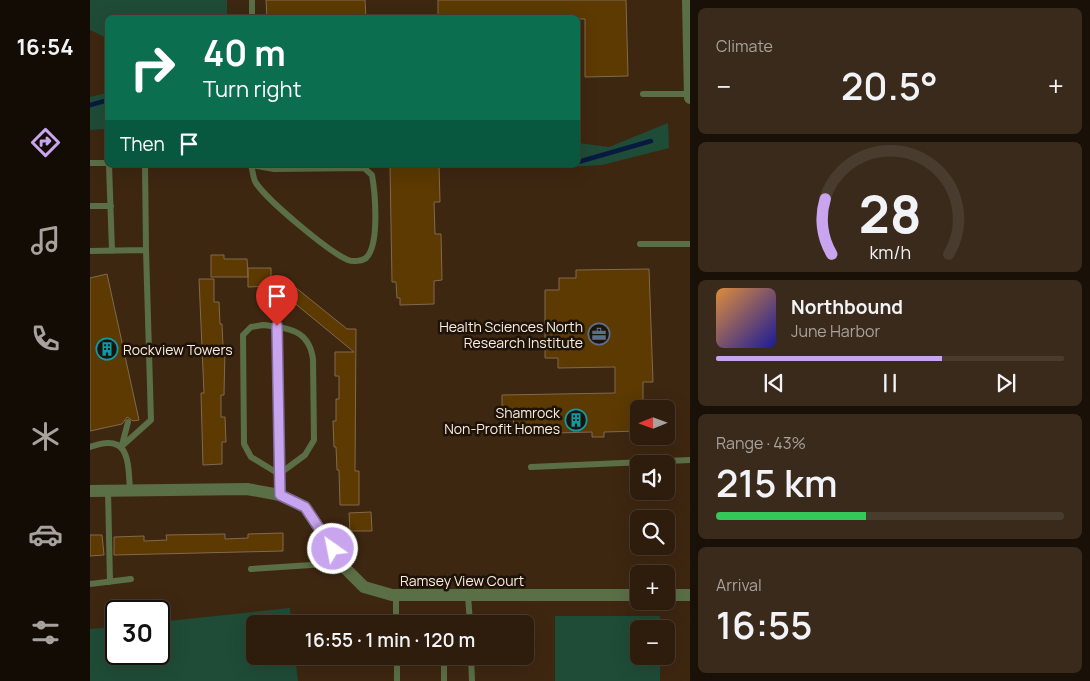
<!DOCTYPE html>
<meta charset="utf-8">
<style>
:root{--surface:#2e1d0d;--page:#3a2a1b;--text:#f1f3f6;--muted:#a7a29d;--line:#493b2e;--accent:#c8a5ee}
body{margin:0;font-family:Manrope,sans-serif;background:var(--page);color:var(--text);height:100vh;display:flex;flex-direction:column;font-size:19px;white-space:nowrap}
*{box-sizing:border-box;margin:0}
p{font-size:16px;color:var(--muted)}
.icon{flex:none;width:28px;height:28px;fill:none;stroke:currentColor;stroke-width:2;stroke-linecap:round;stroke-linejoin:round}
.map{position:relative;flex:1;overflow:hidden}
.drawer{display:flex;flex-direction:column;gap:8px;padding:8px;background:#191007;width:400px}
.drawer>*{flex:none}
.guide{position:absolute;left:15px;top:15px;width:475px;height:152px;border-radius:8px;box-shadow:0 5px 20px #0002,0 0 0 1px var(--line);background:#0b6e4f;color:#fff;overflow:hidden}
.needle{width:32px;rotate:269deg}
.tools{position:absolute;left:540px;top:400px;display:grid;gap:10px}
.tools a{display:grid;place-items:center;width:45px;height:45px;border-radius:8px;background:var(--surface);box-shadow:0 5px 20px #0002,0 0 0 1px var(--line);font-size:25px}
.speed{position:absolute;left:15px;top:600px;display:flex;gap:10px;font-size:25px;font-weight:700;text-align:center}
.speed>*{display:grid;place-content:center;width:65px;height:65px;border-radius:50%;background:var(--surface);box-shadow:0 5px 20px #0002,0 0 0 1px var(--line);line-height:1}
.speed .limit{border:2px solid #111;border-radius:8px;background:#fff;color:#111}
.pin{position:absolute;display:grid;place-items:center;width:42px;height:42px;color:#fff;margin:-51px -21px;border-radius:50% 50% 50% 0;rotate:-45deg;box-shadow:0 0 5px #0007}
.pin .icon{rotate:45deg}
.me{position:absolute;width:55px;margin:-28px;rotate:327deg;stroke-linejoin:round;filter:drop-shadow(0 0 4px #0008)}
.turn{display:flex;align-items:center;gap:18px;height:105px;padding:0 15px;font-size:22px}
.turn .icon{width:65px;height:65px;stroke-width:2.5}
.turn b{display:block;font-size:35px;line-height:42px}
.then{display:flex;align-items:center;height:48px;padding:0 15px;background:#0003;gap:10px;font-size:19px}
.big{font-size:38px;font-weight:600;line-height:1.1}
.drawer .widget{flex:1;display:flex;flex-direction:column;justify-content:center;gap:8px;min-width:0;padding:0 18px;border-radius:8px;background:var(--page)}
.drawer .dial{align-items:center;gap:0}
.dial svg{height:130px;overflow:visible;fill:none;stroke:var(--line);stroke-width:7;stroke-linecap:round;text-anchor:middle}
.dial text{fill:var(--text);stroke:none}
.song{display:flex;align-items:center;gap:15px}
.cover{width:60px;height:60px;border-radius:8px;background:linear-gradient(135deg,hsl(30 70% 55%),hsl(240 70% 35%))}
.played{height:5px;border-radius:2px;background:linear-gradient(90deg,var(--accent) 65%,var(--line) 65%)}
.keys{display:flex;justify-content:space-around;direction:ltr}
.heat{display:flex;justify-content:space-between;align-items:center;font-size:28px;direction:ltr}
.charge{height:8px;border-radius:4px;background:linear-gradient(90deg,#34c759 43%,var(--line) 0)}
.trip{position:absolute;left:156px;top:615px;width:288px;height:50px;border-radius:8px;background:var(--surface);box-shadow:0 5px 20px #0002,0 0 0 1px var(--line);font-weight:600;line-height:50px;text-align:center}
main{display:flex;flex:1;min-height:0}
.tab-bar{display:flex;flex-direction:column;width:90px;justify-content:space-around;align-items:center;background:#120c05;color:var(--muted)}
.tab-bar .icon{width:35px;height:35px}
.tab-bar .active{color:var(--accent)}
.tab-bar b{font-size:22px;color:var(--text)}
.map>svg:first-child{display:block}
.green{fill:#1e4c37}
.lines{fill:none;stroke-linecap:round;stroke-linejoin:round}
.stream{stroke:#081942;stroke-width:4.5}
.building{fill:#5c3a01;stroke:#806a4e}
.service{stroke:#5b6f47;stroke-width:6}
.minor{stroke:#5b6f47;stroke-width:12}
.tertiary{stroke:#5b6f47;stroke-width:12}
.route-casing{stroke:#826b9b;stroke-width:12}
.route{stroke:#c8a5ee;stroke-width:9}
.labels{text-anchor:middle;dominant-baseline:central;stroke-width:5;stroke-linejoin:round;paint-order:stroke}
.poi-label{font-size:14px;fill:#fbecde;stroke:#1d1309;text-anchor:end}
.street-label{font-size:14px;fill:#fbecde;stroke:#1d1309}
</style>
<main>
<nav class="tab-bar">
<b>16:54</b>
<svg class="icon active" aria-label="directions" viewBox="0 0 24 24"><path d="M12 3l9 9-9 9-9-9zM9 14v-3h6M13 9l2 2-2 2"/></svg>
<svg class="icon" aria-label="music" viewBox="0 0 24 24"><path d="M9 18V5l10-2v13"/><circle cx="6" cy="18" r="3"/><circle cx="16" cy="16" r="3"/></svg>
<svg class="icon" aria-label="phone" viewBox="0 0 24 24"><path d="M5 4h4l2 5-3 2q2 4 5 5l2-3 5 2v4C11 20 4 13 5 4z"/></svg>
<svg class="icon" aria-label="climate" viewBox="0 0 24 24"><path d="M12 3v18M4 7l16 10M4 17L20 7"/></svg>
<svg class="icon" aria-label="car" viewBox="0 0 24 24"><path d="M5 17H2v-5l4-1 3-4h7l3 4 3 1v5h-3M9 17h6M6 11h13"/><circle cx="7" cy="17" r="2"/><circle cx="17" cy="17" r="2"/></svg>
<svg class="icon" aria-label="filters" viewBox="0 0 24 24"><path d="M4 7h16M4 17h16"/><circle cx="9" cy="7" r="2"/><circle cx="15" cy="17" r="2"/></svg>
</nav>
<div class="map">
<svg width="600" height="681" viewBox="0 0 600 681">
<rect width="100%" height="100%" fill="#3e2711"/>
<!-- green -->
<path class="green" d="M0,0H137V17L18,18L17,38L0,30Z
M17,93V129L0,130V97Z
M578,123L579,148L512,165L459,168L456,165H488V143L519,147Z
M200,608L201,624H165V656H205L208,681H0V629L26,627V654H69V622Z
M465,616H570V629H549V656H570V681H465Z"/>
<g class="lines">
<!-- stream -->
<path class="stream" d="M0,105L18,100
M488,162L561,141"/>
</g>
<!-- building -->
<path class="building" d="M176,0H275L276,18H177Z
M348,0H536L538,76L495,77V19L348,18Z
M300,165H349L350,202H344L345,234H351L352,280L344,281V304L310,305V298H307L306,282H302Z
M121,255H134V259H157L158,277H121Z
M158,268H181V286L158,287Z
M559,269L563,382H553V409H549V431L514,432V437H502V432L430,434L429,427L424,428L423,413H412V395L525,393V367L468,368V358H455V290H469V278H486V270Z
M17,274L49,420L43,421L37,417L32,424L0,431V278Z
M109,279H124V302H129L130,324H132L133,347H135L134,395H131V417H135L136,442H132V464L113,465L111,393H114Z
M200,283L257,329H266L265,471H269V505H250L249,470H247L246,447H244L243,421H246V399H249V376H245V352H264L202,301L199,305L189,297Z
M281,512L282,531H260L259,513Z
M193,533V551L24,555V537L54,536V541L77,540L76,535L135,534V539L158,538V534Z
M0,535H12L14,555L0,556Z"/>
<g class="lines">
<!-- service -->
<path class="service" d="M162,0V18
M553,94H600
M0,163H18
M19,165L22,251
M55,165L56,250
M161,165L184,169L274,168L282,175C285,192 290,245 276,258C272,261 263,262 258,260C239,252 178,201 166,183C163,179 163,171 161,165Z
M0,206H21
M550,244H600
M0,251L56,250L61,420L32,446
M173,325C199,328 219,330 223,359L224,440L215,455L189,474L161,457L154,444L153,335L161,327Z
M187,326L190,495
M32,445L38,422
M0,447C40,432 38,461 40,491
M441,467L600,460
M18,491L20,582
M161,569L252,563
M0,584L41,579
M306,595V624
M378,595L380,624
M307,656V681
M354,656V681
M381,656L382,681"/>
<!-- minor -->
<path class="minor" d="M0,491L157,489L190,495L215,507L256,569L274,587L302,595H549
M576,595H600"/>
<!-- tertiary -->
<path class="tertiary" d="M598,0L600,98"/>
</g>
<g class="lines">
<!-- route casing -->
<g class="route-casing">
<path id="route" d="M187,326L190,495L215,507L243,549"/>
</g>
<!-- route -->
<use href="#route" class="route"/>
</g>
<!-- icons -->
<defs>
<g id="office-ring" transform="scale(1.125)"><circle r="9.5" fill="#1d1309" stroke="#5c6f8a" stroke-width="1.5"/><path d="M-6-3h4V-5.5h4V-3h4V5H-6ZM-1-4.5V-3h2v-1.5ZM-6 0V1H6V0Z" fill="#5c6f8a"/></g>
<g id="building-ring" transform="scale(1.125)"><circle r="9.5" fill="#1d1309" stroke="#0f9aa8" stroke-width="1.5"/><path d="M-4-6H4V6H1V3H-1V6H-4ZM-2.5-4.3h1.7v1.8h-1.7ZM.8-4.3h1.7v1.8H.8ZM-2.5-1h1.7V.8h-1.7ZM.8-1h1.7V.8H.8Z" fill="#0f9aa8"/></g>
</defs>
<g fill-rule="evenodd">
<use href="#office-ring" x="509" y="334"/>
<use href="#building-ring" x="17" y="349"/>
<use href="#building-ring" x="486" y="420"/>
</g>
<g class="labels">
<!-- poi labels -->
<g class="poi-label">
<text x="493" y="326">Health Sciences North<tspan x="493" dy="16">Research Institute</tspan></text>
<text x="33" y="349" text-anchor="start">Rockview Towers</text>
<text x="470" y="412">Shamrock<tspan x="470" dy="16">Non-Profit Homes</tspan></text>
</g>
<!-- street labels -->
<g class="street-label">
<text x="372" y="580">Ramsey View Court</text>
</g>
</g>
</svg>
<div class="tools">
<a><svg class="needle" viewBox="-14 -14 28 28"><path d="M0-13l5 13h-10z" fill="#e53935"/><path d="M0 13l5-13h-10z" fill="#a7a29d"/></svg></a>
<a><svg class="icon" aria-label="sound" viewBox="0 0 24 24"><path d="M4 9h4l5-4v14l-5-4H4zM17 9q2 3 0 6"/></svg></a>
<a><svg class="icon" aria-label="search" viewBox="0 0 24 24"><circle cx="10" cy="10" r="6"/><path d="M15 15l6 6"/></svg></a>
<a>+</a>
<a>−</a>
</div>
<div class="speed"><div class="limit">30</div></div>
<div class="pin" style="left:187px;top:326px;background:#d93025"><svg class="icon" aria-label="arrive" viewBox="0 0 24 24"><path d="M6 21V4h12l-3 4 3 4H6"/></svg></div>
<svg class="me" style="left:243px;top:549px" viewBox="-20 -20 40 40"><circle r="17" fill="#c8a5ee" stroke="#fff" stroke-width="3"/><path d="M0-11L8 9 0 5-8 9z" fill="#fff"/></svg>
<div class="trip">16:55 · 1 min · 120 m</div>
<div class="guide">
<div class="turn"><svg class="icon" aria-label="right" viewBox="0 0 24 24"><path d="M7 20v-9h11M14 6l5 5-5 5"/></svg><div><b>40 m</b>Turn right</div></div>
<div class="then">Then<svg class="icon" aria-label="arrive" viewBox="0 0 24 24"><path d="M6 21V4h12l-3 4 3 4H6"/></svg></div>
</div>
</div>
<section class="drawer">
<div class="widget"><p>Climate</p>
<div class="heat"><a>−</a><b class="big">20.5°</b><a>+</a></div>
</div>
<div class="widget dial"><svg viewBox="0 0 100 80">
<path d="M14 69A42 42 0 1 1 86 69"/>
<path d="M14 69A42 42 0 0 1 10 35" stroke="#c8a5ee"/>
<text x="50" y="56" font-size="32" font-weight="700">28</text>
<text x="50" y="72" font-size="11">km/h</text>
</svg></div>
<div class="widget">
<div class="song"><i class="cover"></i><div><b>Northbound</b><p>June Harbor</p></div></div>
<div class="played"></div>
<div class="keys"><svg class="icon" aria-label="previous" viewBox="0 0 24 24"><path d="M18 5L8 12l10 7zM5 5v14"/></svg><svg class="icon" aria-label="pause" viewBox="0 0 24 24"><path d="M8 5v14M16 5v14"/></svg><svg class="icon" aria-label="next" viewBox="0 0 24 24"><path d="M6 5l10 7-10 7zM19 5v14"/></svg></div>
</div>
<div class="widget"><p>Range · 43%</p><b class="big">215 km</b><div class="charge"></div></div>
<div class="widget"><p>Arrival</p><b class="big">16:55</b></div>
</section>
</main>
